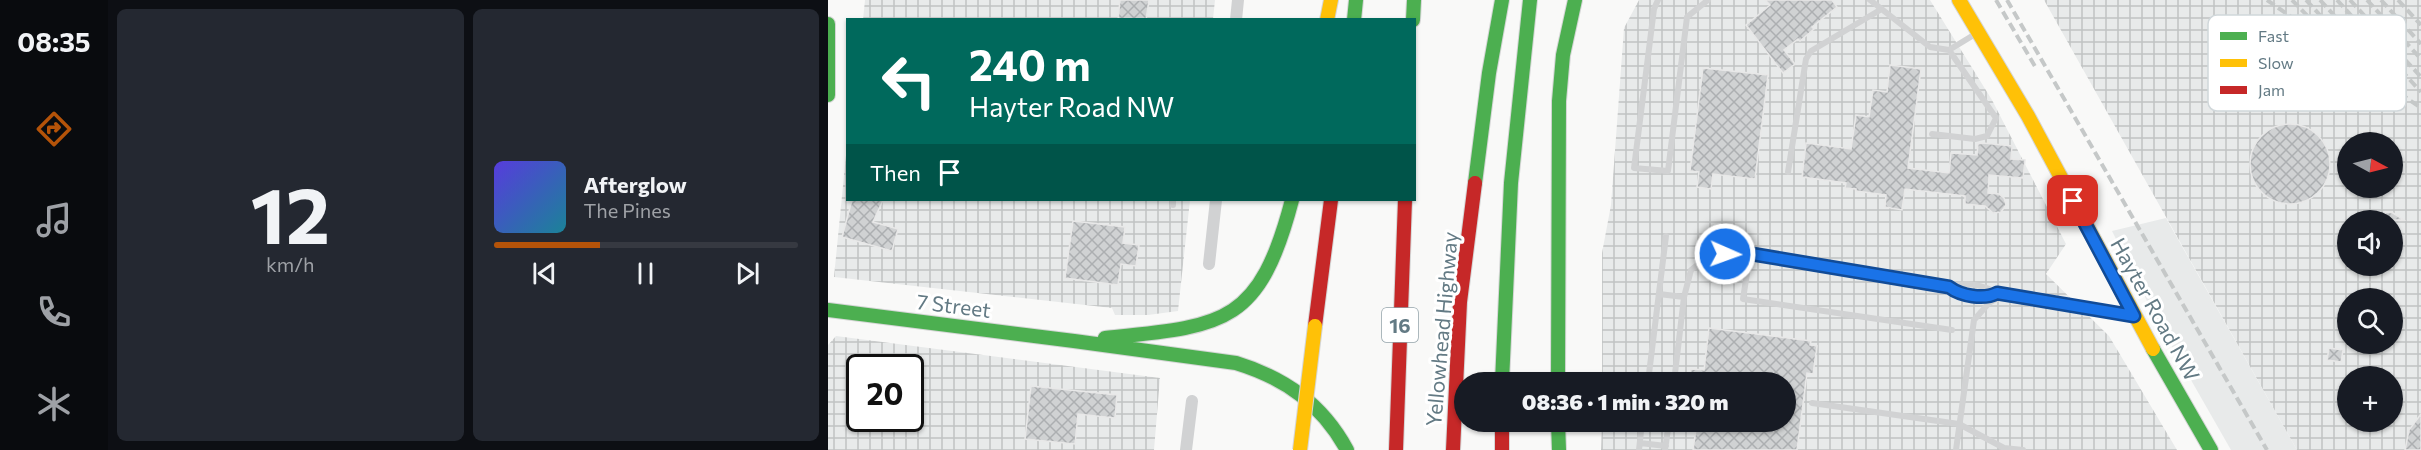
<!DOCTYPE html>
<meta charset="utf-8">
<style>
:root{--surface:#171b24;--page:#242831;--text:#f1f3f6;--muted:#9ea1a6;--line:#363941;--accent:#b45309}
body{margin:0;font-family:Commissioner,sans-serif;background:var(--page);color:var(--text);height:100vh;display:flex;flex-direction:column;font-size:22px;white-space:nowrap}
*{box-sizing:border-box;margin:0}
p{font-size:20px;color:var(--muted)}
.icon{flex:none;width:33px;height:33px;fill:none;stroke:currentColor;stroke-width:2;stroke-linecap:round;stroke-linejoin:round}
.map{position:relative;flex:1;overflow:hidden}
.panel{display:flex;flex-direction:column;gap:9px;padding:9px;background:#0d0f14;width:720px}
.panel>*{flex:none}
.hud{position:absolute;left:18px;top:18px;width:570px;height:183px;border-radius:0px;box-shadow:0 2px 4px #0004;background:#00695c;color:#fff;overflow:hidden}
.needle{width:39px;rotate:97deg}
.controls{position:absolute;left:1509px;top:132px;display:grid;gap:12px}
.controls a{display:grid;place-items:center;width:66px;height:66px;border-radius:50%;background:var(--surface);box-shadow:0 2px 4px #0004;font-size:30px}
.speed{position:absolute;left:18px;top:354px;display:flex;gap:12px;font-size:30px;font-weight:700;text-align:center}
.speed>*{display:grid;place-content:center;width:78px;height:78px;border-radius:50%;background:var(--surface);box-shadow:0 2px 4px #0004;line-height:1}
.speed .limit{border:3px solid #111;border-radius:9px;background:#fff;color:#111}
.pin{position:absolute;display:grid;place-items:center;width:51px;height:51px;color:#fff;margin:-26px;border-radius:12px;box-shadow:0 3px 9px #0006}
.me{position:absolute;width:66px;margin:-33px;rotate:92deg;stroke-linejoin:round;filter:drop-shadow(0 0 4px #0008)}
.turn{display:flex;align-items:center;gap:21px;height:126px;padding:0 24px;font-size:27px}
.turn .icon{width:78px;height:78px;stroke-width:2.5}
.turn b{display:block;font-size:42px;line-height:51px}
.then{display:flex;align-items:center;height:57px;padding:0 24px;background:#0003;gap:12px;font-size:22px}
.panel .card{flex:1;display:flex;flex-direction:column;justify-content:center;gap:9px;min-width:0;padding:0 21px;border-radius:9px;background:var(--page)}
.panel .dial{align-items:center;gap:0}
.dial b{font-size:78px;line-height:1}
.song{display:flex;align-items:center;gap:18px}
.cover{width:72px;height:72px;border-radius:9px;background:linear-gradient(135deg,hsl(250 70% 55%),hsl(190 70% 35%))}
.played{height:6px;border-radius:3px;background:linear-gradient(90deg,var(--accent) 35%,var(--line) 35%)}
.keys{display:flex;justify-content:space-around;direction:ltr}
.panel .tiles{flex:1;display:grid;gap:9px;grid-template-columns:repeat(2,1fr)}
.trip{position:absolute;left:626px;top:372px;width:342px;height:60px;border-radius:30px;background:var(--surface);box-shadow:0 2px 4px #0004;font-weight:800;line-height:60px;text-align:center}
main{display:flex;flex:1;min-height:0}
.tab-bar{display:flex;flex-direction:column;width:108px;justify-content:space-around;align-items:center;background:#090b0e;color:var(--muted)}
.tab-bar .icon{width:42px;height:42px}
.tab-bar .on{color:var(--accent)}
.tab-bar b{font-size:27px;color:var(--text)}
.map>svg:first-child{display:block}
.built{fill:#e8eaea}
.industrial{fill:url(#industrial-grid);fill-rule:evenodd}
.building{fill:url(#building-cross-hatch);stroke:#e8e8e8;stroke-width:1.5}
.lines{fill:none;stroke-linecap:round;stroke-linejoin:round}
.fast-casing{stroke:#d5d6d6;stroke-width:16}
.slow-casing{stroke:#d5d6d6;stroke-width:16}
.jam-casing{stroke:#d5d6d6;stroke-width:16}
.lane{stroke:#d1d2d3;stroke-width:6}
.street{stroke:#d1d2d3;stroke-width:12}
.fast{stroke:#4caf50;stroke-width:14}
.slow{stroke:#ffc107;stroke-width:14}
.jam{stroke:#c62828;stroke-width:14}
.rail{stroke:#c5c8c8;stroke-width:4;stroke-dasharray:9 4.5;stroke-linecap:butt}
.slow-bridge-casing{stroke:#d5d6d6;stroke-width:16;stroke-linecap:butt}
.slow-bridge{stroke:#ffc107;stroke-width:14}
.route-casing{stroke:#114b97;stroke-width:15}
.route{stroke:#1a73e8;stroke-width:10}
.labels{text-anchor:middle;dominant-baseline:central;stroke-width:6;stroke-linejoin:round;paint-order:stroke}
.shield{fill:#fff;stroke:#92a2a9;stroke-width:1.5}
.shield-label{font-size:20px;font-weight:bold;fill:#637a84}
.street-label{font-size:21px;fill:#637a84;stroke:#fff}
.key{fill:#fff;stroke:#d0d7da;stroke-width:1.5}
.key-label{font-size:16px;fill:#637a84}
</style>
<main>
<nav class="tab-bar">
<b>08:35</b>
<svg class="icon on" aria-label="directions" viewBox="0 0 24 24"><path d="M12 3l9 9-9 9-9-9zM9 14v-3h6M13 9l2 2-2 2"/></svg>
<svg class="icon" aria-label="music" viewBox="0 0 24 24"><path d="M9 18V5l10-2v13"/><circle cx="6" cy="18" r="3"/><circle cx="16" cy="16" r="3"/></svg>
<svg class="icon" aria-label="phone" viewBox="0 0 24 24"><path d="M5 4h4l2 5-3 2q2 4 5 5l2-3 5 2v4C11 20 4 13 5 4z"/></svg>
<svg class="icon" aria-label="climate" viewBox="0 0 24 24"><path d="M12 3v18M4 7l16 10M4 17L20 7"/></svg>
</nav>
<section class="panel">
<div class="tiles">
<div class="card dial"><b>12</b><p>km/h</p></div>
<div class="card">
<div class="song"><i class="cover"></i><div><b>Afterglow</b><p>The Pines</p></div></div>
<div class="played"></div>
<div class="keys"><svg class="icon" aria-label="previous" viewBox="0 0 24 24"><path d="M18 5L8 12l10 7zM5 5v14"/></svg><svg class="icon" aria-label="pause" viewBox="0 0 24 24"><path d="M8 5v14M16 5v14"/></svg><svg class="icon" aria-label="next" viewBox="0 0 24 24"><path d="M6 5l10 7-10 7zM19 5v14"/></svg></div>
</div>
</div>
</section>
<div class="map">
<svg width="1593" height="450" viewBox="0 0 1593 450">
<defs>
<pattern id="industrial-grid" width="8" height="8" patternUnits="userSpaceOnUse" patternTransform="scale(1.5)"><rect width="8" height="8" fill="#e8eaea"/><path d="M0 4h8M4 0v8" fill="none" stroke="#c0c3c3"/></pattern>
<pattern id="building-cross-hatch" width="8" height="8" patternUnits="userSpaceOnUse" patternTransform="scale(1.5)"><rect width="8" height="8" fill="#d0d2d3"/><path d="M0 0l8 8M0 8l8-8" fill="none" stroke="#acafb1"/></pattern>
</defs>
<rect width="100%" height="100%" fill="#f9f9f8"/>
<!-- built -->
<path class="built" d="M1338,218L1469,450H1403L1327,317L1284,231Z"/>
<!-- industrial -->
<path class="industrial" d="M37,0H387L385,19L35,20Z
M811,0H1102L1164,100L1238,244L1218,274L1281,336L1349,450H773L774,422H957V382H774V253L783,205L796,28Z
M1216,0H1593V450H1469ZM1520,142H1564V188H1520ZM1520,220H1564V266H1520ZM1520,298H1564V344H1520ZM1520,376H1564V422H1520Z
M19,145L20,200H362L350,311L320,315H287L284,308L6,277Z
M8,336L332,378L326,450H0V345ZM32,368H82V418H32Z"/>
<!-- building -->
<path class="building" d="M292,0H321L318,20H290Z
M937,0H1004L1009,7L984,27L986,29L972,41L970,39L956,50L967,64L955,73L918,25L942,5Z
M1062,65L1093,69L1080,168L1121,173L1123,153L1149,155L1150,144L1155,143L1184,146L1183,159L1197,160L1195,178L1161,175L1160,193L1171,194L1176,198L1178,205L1173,212L1165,213L1157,206L1137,204V196L1077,189L1074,210L1057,207L1058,195L1028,191V189L1017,188L1018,183L974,177L978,143L1023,149L1028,115L1041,117L1045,90L1059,92Z
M875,68L940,75L927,179L885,174L883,189L869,187L871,172L862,171Z
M1422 164a40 40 0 1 1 80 0a40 40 0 1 1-80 0Z
M24,200H55L45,222L70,229L64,251L14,237Z
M1560,212L1565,213L1576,220H1542Z
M245,221L297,227L295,243L311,245L308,266L293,264L290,285L237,278Z
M881,328L983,341L982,345L989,346L985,374L979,373L969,450H865L869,422H957V382H862L863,369L876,370Z
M1501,348L1515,350L1513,362L1499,360Z
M203,386L289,395L287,418L250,414L247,444L197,439Z
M1593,414V450H1577L1581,430Z"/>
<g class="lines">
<!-- fast casing -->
<g class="fast-casing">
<path id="fast" d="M526,20L528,0
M585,20L586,0
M0,24V95
M647,183L661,73L674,0
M0,310L246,341
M277,338C395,326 431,326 464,200
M246,341L408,363C457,378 494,404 519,450
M1325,349L1383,450
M674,382L683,183L702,0
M730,382L731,101L735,55L747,0
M730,422L731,450"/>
</g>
<!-- slow casing -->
<g class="slow-casing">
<path id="slow" d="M1131,0L1200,116L1325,349
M499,20L503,0"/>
</g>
<!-- jam casing -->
<g class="jam-casing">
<path id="jam" d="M487,326L503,200
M674,422V450
M568,450L577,200
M625,450L632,302L647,183"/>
</g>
<!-- lane -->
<path class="lane" d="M830,0L826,9L806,168L840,171L859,17L880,0
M1042,0L1102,47L1121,50L1168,118L1159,136L1147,139L1104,134
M1121,50L1149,33
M960,172L978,59L983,51L1052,10
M345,205V200
M922,254L915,299L1124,330
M1121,287C1137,281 1157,285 1170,294
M831,294L856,297
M820,382L838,236
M846,382L856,297L863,270L882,255L912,252L1121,287C1133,296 1155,300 1169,293
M984,403L1131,424L1176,448L1195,450
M812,443L838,446
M811,450L814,422
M837,450L841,422
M1128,450L1146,320L1161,303L1177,294L1302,315"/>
<!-- street -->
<path class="street" d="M408,20L410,0
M381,264L388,200
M358,450L364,401"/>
<!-- fast -->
<use href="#fast" class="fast"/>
<!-- slow -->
<use href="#slow" class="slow"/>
<!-- jam -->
<use href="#jam" class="jam"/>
<!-- rail -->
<path class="rail" d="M1168,0L1208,68
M1179,0L1439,450
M1439,0L1593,108
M1464,0L1493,30
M1478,0L1529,55
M1492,0L1569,84
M1509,0L1593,92
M1522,0L1593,77
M1539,0L1593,59
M1553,0L1593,44
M1570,0L1593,25"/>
<!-- slow-bridge casing -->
<g class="slow-bridge-casing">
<path id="slow-bridge" d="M472,450L487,326"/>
</g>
<!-- slow-bridge -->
<use href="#slow-bridge" class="slow-bridge"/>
</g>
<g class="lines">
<!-- route casing -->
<g class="route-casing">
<path id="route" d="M897,254L912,252L1121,287C1133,296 1156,300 1169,293L1306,316L1245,201"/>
</g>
<!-- route -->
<use href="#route" class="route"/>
</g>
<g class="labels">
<!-- shield labels -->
<rect class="shield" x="554" y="308" width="36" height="34" rx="4.5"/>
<g class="shield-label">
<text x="572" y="325">16</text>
</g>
<!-- street labels -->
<g class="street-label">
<text transform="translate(126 305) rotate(7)">7 Street</text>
<text transform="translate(1328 309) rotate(61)">Hayter Road NW</text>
<text transform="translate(613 329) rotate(-85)">Yellowhead Highway</text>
</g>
</g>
<!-- legend -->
<rect x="1380" y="15" width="198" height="96" rx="9" class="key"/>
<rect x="1392" y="32" width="27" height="8" fill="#4caf50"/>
<rect x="1392" y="59" width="27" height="8" fill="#ffc107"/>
<rect x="1392" y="86" width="27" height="8" fill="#c62828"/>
<g class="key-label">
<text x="1430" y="42">Fast</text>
<text x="1430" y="69">Slow</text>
<text x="1430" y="96">Jam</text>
</g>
</svg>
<div class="controls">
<a><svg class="needle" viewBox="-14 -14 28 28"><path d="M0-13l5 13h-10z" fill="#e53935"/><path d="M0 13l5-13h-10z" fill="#9ea1a6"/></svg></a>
<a><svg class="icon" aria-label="sound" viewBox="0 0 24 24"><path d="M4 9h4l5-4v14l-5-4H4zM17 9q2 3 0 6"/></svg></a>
<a><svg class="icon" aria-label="search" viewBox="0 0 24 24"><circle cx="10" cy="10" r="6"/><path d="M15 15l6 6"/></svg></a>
<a>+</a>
</div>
<div class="speed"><div class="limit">20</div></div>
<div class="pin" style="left:1245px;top:201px;background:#d93025"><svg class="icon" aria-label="arrive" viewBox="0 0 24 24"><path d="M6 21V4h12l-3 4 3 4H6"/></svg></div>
<svg class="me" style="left:897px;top:254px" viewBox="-20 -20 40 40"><circle r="17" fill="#1a73e8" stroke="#fff" stroke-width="3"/><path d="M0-11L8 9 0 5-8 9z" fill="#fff"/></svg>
<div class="trip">08:36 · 1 min · 320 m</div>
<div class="hud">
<div class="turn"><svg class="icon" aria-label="left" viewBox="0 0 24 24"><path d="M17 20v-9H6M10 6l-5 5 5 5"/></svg><div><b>240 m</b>Hayter Road NW</div></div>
<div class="then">Then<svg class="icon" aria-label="arrive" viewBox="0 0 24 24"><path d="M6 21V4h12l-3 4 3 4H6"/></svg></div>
</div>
</div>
</main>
